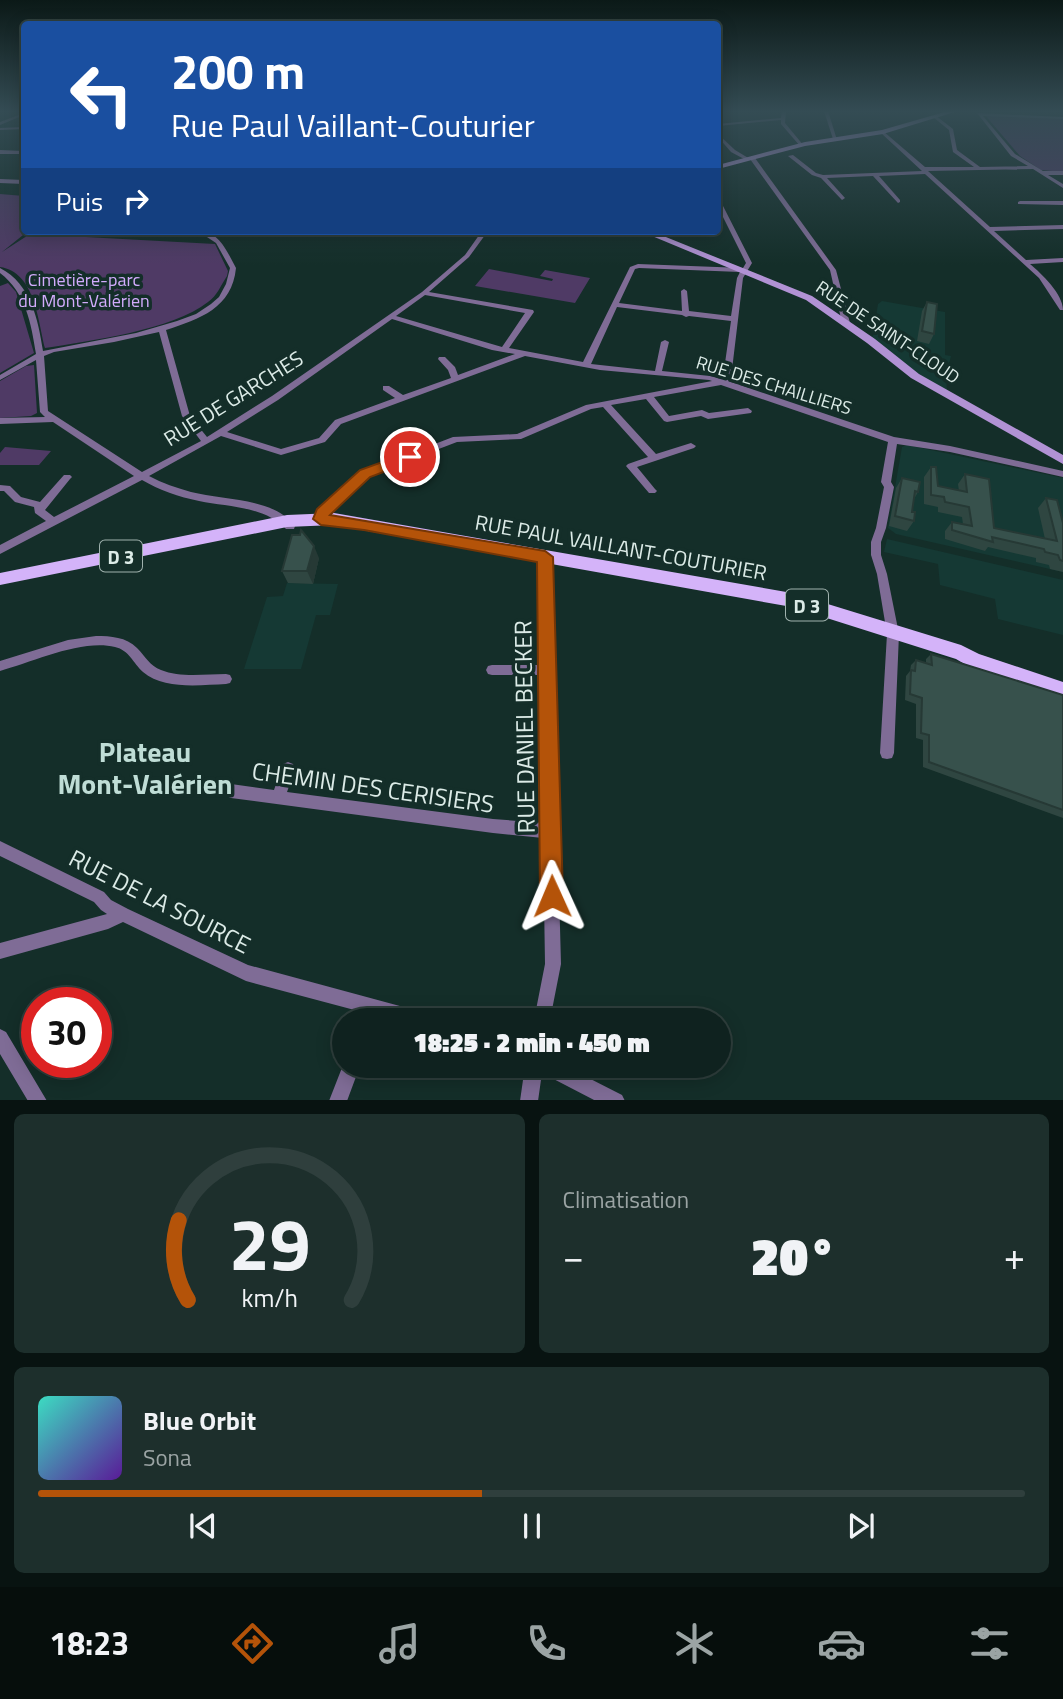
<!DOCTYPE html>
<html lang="fr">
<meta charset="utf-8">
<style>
:root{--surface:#0f221f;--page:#1d2f2c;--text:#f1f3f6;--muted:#9ba4a4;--line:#2f3f3d;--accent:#b45309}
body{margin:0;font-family:"Titillium Web",sans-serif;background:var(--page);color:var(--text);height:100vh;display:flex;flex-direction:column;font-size:26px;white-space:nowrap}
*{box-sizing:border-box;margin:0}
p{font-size:23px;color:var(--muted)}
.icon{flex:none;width:38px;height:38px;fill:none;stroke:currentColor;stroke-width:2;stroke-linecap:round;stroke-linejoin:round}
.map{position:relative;height:1100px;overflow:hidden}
.details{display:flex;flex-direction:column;gap:14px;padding:14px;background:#081311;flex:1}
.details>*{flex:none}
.top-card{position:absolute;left:21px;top:21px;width:700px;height:214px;border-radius:7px;box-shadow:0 4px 18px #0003,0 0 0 2px var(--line);background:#1a4fa0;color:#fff;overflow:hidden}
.speed{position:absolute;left:21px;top:987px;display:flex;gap:14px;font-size:35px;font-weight:700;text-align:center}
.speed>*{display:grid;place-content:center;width:91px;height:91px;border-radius:50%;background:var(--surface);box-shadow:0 4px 18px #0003,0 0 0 2px var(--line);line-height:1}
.speed .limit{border:10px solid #d22;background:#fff;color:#111}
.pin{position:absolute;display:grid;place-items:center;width:60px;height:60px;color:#fff;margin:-30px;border:4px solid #fff;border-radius:50%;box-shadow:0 2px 7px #0007}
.me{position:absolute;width:77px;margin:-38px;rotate:359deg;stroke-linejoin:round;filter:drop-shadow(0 0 5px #0008)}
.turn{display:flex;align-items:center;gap:24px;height:147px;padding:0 35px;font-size:32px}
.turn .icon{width:91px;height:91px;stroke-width:2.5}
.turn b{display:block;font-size:49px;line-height:60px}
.then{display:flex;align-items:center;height:66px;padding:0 35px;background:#0003;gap:14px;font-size:26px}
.big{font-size:52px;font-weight:800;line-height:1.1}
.details .card{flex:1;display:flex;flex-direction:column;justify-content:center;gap:10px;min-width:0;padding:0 24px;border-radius:10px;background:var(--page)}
.details .dial{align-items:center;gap:0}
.dial svg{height:182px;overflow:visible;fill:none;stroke:var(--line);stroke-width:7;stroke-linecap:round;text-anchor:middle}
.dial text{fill:var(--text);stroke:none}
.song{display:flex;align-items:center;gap:21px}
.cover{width:84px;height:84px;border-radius:10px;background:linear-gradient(135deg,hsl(170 70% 55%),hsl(270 70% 35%))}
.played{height:7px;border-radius:4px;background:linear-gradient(90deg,var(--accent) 45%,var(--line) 45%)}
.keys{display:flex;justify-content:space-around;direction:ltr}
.heat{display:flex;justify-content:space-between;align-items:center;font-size:38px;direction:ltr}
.details .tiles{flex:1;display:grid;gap:14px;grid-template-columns:1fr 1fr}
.card:last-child{grid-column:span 2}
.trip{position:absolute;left:332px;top:1008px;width:399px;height:70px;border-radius:35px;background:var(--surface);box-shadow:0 4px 18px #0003,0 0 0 2px var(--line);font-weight:800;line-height:70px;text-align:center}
.tab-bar{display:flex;height:112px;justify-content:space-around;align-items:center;background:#060e0c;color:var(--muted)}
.tab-bar .icon{width:49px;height:49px}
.tab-bar .current{color:var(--accent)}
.tab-bar b{font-size:32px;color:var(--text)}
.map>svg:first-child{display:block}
.built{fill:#153934}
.green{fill:#4f3a65}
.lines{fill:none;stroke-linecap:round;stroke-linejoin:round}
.street{fill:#7f6c96;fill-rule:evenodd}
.secondary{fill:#b192d4;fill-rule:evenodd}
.primary{fill:#d4b3f9;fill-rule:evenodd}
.wall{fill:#2f4641}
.shaded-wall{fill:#263935}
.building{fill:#37514c;stroke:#263935;stroke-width:2}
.route{fill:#b45309;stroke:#753606;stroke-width:2}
.labels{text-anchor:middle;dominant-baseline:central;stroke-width:7;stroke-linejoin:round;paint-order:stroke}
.far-park-label{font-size:18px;fill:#d3acfd;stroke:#142e29}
.far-street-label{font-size:18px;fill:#dcebe7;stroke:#142e29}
.shield{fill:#142e29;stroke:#a0b2ae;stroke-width:2}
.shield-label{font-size:19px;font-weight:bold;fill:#dcebe7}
.street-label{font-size:21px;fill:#dcebe7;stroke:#142e29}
.near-street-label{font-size:24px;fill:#dcebe7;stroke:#142e29}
.near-quarter-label{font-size:28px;font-weight:bold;fill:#bfddd6;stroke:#142e29}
</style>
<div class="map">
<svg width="1063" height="1101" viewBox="0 0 1063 1101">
<rect width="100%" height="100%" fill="#142e29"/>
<!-- built -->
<path class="built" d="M882,301L945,312V355L951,356L946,376L947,391L917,373L872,337L880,324L876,316L878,304Z
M907,445L1063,478V572L896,534L888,528L902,447Z
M887,539L1063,580V635L998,619L995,599L940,585L938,564L884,552Z
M287,583L338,584L330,615H316L301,669H244L267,597L283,596Z"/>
<!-- green -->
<path class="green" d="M985,115L1063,119V172L1041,170L1020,156Z
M0,194L24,196V231H28L2,252L30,234L215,244L228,271L227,276C221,285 217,296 208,302C173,330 89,341 45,348C38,321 35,272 0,267Z
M489,269L552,281L553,279L540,276L545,270L590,278L575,303L475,286Z
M8,283L16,292L34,353L0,373V286Z
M34,365L37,413L31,416L0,418V381L26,366Z
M5,447L51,451L39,465H0V453Z"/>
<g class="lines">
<!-- street -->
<path class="street" d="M782,111H786L785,123L804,146H800L781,124V120L718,126V124L781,118Z
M824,111H828L837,140L833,139Z
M24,113V115L0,125V122Z
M977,113L1063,117V119L983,116L1015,154L1043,171H1063V175H1048L1063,184V188L1033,169L928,171L990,227L1063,225V229L994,231L1026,260L1063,258V262L1030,264C1042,274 1063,294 1063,310H1060L1039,278L925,174L879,176L900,200V202L898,203L873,176L827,178L845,198L842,200L821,178L812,175L788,156L793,155L816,173L823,175L922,171L881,133L883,131L925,167H974L953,152L949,130L933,117L935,115L953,129L957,150L980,167L1028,166L1011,156Z
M24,127V129L0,130V128Z
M718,134L735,150L750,159L755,158L836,270L850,323L849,325L842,323L830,270L750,159L746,160L731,152L718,137Z
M0,150L24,151V154H0Z
M0,179L24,180V184L0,183Z
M718,200L721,202L752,263L743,278L731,378L728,381L894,437L950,446L1063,471V477L950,452L897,444L891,482L894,487L886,528L881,542V555L887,574L899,634L894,753L892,758L887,759L882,758L880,753L887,634L877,574L871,555V542L876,528L884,487L881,482L888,442L721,385L654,397L669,416L702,410L709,413L748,408L752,411L751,413L708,419L701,416L667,422L664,421L646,399L611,405L656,454L691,443L696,446L694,448L637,467L655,489L657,491L655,493H649L626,466L628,464L648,457L603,407L591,409L521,439L457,442L368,476L328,514L326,519L329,523L328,526H320L316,519L319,509L362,472L453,437L517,434L586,405L712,381L709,380L600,370L525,356L341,424L325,442L281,455L221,436L149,476C162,483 177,488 191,492C223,500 274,498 295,526L294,529H286C264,506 228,507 199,501C179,497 159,490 142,480L0,554V545L46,521L35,513L34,507L15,502L4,491H0V485L10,486L21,497L40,502L64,475H70L72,477L70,479L45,510L54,517L134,476L53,422L0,424V418L45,417L40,412L36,360L0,380V375L36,354C31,323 26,293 0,273V268C31,284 38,319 43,351L136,333L177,321L196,314L211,304L219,297L226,284L230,268L216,243L198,231C220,231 227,252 236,268C232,308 200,319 166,330L190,416L207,437L272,396L422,292L465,255L482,231H488L469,257L429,292L533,310L534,312L509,348L583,362L630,267L638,264L743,268L746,263L718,207ZM639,268L740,272L737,278L731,316L689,311L687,291L684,289L681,291L682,311L619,303L635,269ZM425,295L525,313L502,347L396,316ZM617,307L682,315L686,317L689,316L731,321L723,377L721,379L710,376L662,371L669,342L665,340L661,342L655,371L591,364ZM392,319L492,350L515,354L458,375L455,367L445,357H439L438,359L448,370L451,378L403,395L389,386H383V390L395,398L335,420L319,438L281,449L227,432L278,400ZM159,332L182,416L201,441L142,472L48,411L44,356L54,352L114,342Z
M1020,201H1063V205L1018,204V202Z
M545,553L549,554L550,557L561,964L550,1020H534L545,964L543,838L493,833L231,798L226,796L224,791L226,786L231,784L274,790L283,764L288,762L293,764L295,769L287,792L493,819L543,823L541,675H492L488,674L486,670L488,666L492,665H541L540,557L541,554Z
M96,636C111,636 126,637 137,648C145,656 150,666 161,670C180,678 206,674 226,674L230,675L232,679L230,683L226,684C200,685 164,690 143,672C133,663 129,650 115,647C81,639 33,662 0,671V661L68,640Z
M0,841L104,892L111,900L128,909L248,965L422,1012L428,1014L430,1020H391L377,1016L375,1020H359L362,1012L246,981L123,922L108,929L0,959V943L107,914L101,910L94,902L0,856Z
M0,1029L6,1032L47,1101H28L0,1054Z
M345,1060V1066H360L347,1101H329Z
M525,1066H565L622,1095L625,1101H596L542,1073L538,1101H520Z"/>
<!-- secondary -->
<path class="secondary" d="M948,111H958L883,134L805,146L718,169V165L805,142L882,130Z
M640,231H651L812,296L875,339L919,374L1063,455V464L911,378L867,343L806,300Z"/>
<!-- primary -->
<path class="primary" d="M334,513L792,593L961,645L979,654L1063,682V698L968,666L956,659L792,607L334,525L287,527L0,585V573L287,515Z"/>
</g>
<!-- wall -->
<path class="wall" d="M927,302L934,334L929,344L917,341L922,311Z
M931,467L938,486L959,491L958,484L965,474L994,528L1045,539L1038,508L1046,498L1063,523V572L1050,569L1049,565L1036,562V558L988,547L985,551L945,539V531L952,522L963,524L962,517L938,512V507L924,504V477Z
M902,478L918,492L914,499L912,512L914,521L907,531L889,526L896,488Z
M319,558L313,584L288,583L282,571Z
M931,654L1063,695V818L923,767V740L916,738V704L905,700L906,676L910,671L911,665L916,660L926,663V659Z"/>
<!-- shaded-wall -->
<path class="shaded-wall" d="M314,546L319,558L313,584L307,571Z"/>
<!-- building -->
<path class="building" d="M927,302L937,304L934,334L922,331Z
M931,467H936L938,486L967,492L965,474L989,479L994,528L1057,541L1046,498L1057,500L1063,523V561L1060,560L1058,555L1045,552L1044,549L992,537L993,542L952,530V522L972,526L969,507L945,502L944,497L931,495Z
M902,478L920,482L918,492L915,491L912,512H915L914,521L895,516Z
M301,530L314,546L307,571H282L292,535H300Z
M931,654L1063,695V810L929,762V735L921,733L922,698L910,694L911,670L915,671L916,660L932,665Z"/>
<!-- sky -->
<linearGradient id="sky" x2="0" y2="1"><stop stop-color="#0b1917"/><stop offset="0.42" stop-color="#344c54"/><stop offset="1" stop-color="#344c54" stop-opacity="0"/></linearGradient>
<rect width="1063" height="265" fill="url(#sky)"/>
<!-- route -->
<path class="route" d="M410,452L415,453V460L370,477L330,515L545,551L553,557L563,896L560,905L552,908L543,905L540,896L537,562L364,530L321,525L313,519L317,509L360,470Z"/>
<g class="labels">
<!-- far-park labels -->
<g class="far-park-label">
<text x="84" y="279">Cimetière-parc<tspan x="84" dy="21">du Mont-Valérien</tspan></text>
</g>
<!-- far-street labels -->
<g class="far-street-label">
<text transform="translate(888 332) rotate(34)">RUE DE SAINT-CLOUD</text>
<text transform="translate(774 385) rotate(17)">RUE DES CHAILLIERS</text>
</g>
<!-- shield labels -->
<g class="shield">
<rect x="100" y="540.5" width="42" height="31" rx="5"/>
<rect x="786" y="589.5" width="42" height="31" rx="5"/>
</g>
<g class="shield-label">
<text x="121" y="556">D 3</text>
<text x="807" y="605">D 3</text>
</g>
<!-- street labels -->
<g class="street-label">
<text transform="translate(233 398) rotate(-32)">RUE DE GARCHES</text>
<text transform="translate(621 547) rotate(10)">RUE PAUL VAILLANT-COUTURIER</text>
</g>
<!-- near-street labels -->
<g class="near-street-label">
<text transform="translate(524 727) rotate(-91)">RUE DANIEL BECKER</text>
<text transform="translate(373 787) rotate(8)">CHEMIN DES CERISIERS</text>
<text transform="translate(160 901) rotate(27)">RUE DE LA SOURCE</text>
</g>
<!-- near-quarter labels -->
<g class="near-quarter-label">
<text x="145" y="751">Plateau<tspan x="145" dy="32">Mont-Valérien</tspan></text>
</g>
</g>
</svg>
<div class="speed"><div class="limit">30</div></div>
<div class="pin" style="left:410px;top:457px;background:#d93025"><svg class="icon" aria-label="arrive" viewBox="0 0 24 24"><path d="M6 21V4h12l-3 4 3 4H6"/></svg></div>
<svg class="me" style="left:552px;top:896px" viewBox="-20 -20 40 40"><path d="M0-17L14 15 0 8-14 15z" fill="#b45309" stroke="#fff" stroke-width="4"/></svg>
<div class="trip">18:25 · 2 min · 450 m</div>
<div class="top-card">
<div class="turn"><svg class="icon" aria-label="left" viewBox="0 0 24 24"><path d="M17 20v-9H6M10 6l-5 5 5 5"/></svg><div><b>200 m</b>Rue Paul Vaillant-Couturier</div></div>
<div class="then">Puis<svg class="icon" aria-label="right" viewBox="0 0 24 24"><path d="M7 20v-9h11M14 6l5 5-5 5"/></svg></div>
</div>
</div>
<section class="details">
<div class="tiles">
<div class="card dial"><svg viewBox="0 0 100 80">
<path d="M14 69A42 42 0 1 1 86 69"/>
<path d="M14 69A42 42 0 0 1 10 34" stroke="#b45309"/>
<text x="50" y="56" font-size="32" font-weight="700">29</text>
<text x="50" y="72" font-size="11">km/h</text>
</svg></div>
<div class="card"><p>Climatisation</p>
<div class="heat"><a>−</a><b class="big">20°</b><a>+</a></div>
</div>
<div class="card">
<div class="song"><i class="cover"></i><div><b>Blue Orbit</b><p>Sona</p></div></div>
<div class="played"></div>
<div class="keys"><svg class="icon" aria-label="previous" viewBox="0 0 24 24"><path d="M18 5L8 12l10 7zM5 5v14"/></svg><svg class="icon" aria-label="pause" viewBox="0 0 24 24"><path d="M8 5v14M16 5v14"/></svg><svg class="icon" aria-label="next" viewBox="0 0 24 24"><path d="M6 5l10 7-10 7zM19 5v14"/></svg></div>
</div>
</div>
</section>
<nav class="tab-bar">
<b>18:23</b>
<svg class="icon current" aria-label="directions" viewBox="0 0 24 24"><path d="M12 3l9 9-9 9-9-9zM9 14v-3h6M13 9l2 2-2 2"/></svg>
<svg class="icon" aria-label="music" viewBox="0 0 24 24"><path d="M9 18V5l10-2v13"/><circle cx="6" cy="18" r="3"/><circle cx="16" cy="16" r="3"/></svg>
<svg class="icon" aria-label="phone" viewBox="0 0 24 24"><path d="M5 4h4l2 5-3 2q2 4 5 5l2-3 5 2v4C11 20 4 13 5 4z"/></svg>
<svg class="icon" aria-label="climate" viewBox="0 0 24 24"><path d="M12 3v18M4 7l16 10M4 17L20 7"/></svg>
<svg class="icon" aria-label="car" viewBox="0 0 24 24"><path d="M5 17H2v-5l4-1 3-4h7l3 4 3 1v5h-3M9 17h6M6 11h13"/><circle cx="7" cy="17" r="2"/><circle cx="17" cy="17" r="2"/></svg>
<svg class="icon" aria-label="filters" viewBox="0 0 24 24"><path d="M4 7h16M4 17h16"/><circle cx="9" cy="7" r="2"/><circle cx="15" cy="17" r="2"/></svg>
</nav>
